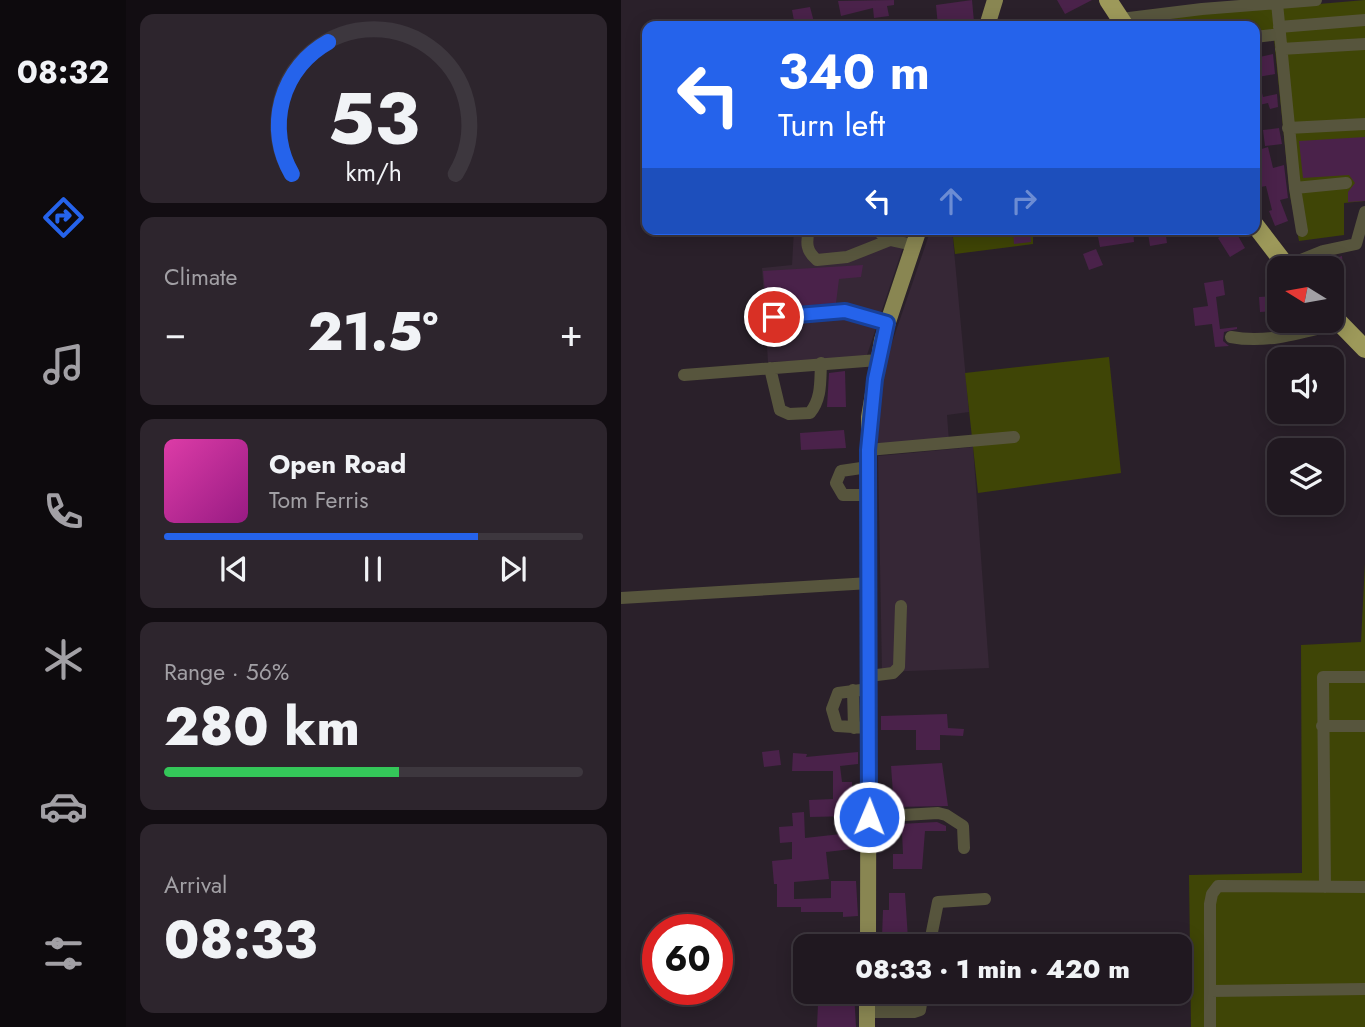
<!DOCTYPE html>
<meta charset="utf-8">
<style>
:root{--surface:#201820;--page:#2d252d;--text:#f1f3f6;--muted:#a2a0a5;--line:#3d373e;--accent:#2563eb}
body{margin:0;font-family:Jost,sans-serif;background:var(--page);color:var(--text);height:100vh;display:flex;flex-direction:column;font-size:26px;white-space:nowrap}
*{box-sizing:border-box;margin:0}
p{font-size:23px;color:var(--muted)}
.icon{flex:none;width:38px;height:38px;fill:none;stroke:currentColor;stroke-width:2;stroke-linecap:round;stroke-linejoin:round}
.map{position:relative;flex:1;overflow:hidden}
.sheet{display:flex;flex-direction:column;gap:14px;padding:14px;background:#120d12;width:495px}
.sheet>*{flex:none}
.hud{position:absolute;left:21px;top:21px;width:618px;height:214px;border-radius:14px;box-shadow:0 4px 18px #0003,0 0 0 2px var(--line);background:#2563eb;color:#fff;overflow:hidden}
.needle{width:46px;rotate:281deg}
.fabs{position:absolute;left:646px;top:256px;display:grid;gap:14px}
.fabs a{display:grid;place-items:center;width:77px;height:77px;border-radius:14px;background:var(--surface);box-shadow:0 4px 18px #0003,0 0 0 2px var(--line);font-size:35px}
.speed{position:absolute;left:21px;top:914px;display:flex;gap:14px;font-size:35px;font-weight:700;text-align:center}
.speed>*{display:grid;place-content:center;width:91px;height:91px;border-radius:50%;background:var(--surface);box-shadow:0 4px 18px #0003,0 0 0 2px var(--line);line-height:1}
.speed .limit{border:10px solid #d22;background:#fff;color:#111}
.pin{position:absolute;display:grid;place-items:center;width:60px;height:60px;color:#fff;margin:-30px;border:4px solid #fff;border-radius:50%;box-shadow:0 2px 7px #0007}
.me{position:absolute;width:77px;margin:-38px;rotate:1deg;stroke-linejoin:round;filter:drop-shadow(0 0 5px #0008)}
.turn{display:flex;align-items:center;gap:24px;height:147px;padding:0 21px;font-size:32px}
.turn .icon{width:91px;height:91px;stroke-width:2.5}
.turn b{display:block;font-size:49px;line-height:60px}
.lanes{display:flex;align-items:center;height:66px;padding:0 21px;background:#0003;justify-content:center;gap:35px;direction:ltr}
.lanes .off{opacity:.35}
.big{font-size:52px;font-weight:800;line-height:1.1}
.sheet .widget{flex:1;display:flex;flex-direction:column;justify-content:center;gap:10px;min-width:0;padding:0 24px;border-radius:14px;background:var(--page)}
.sheet .dial{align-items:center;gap:0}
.dial svg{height:182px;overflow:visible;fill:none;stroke:var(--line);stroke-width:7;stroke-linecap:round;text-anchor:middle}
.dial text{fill:var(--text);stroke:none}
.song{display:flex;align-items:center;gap:21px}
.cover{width:84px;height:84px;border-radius:10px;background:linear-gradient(135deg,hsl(320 70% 55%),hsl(310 70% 35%))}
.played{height:7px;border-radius:4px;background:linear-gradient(90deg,var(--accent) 75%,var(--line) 75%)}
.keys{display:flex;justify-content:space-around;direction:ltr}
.heat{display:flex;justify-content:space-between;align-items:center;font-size:38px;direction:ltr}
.charge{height:10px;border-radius:5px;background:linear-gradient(90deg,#34c759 56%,var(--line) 0)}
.trip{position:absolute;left:172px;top:934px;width:399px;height:70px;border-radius:14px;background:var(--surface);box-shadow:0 4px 18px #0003,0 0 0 2px var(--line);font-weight:800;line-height:70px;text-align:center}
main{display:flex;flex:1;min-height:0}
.tabs{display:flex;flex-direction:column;width:126px;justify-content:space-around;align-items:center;background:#0d0a0d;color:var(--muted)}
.tabs .icon{width:49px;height:49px}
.tabs .on{color:var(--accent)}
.tabs b{font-size:32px;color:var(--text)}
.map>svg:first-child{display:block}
.built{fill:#362736}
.green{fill:#3f4506}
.building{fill:#4a224a}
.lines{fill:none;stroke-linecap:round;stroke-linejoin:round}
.minor{stroke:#57553d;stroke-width:12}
.major{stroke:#898652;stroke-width:16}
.highway{stroke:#9d995a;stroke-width:18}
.route-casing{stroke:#184099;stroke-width:18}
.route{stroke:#2563eb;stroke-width:12}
</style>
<main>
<nav class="tabs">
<b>08:32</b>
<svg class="icon on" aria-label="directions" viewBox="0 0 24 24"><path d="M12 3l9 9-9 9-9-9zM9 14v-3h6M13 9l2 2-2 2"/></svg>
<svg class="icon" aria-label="music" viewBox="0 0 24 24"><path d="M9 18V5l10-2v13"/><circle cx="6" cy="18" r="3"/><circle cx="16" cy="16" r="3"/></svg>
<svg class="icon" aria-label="phone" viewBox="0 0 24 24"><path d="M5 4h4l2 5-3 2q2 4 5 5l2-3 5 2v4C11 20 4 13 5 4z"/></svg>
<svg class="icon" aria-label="climate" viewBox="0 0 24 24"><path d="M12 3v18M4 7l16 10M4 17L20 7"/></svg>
<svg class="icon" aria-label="car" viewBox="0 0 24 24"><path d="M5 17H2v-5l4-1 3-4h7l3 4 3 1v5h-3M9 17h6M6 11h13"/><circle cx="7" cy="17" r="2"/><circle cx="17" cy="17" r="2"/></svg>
<svg class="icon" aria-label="filters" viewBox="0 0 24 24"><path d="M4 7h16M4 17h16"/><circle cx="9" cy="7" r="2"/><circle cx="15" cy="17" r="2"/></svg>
</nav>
<section class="sheet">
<div class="widget dial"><svg viewBox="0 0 100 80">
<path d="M14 69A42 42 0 1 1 86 69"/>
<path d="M14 69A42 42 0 0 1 30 11" stroke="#2563eb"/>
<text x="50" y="56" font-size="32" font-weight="700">53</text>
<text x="50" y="72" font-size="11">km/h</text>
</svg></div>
<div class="widget"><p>Climate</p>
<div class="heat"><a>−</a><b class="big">21.5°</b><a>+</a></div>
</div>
<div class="widget">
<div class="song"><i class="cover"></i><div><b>Open Road</b><p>Tom Ferris</p></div></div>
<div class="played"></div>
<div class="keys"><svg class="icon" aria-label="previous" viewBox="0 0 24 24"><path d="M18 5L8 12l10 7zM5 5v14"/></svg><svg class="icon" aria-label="pause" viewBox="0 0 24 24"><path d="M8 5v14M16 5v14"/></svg><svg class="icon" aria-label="next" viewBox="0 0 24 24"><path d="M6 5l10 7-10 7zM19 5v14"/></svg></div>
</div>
<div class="widget"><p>Range · 56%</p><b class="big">280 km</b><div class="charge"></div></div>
<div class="widget"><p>Arrival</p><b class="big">08:33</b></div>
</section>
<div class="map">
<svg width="744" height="1027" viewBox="0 0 744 1027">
<rect width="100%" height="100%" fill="#2a202a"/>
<!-- built -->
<path class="built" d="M173,229H288L245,358L147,362L141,268L171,265Z
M310,229H331L348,412L326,415L328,442L257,446V409L265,360Z
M352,447L368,668L261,672L257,456Z"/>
<!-- green -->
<path class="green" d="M744,0V201L723,203V235L678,241L669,195L653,39L634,41V26H519L515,20Z
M331,229H465V231L412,235V244L334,254Z
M488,357L500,473L357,493L344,373Z
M744,563V1027H570L568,875L681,873L680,645L740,642Z"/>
<!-- building -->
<path class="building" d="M273,0V5L266,6L268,16L253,18L252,8L220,16L217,1Z
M351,0L353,22L342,24L343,26H317L315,5Z
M436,0H471L444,14Z
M189,7L193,22L174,26L171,10Z
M652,54L654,74L637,77L642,97L656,94L657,107L649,109L647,103L634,106V58Z
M658,128L661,144L644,146L642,130Z
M744,137V201L727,202V192L734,183L728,175L682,178L678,141Z
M647,147L652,168L663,165L667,198L659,200L667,221L654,226L648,211L651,210L645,186L634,188V151Z
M498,229H512L513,242L479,247L476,232Z
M544,229L546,243L529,246L527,233Z
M613,229L624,248L609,257L597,238Z
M409,230L410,242L393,244L392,232Z
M475,249L482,265L468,270L462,254Z
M721,256L723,275L710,276V268H697V263Z
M242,265L240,277L218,279L215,303L153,308L146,313L142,271Z
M602,280L604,295L595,297L599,329L616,327V329L603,332L602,341L608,346L594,347L591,324L574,326L572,308L587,306L583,283Z
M658,296V311L639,312L638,297Z
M224,371L225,407H206L208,373Z
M223,430L225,448L180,450L179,433Z
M326,714L327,728L343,729L342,736L319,735V750H295V730H260V716Z
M158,750L160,765L143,767L141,752Z
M237,752V764L219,766L221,782H231V816L189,817L188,800L212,799V771H171L172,753L186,754L185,757Z
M321,763L327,806L273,807L270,766Z
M183,812L184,838L229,833L231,849L205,852L208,879L173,882V899L210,898V881H235L237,916L222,917V912H180V907H156V884H153L151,861L171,859V842L159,843L158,827L172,826L171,813Z
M316,822L325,826V831H304L301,869H272V854H282L281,832L261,833L260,825Z
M268,893H284L287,939H292V947H276V937H261L262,910H268Z
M214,992H233L235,1027H196L197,1004L213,1005Z"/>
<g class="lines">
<!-- minor -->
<path class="minor" d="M656,3L674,188L681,231
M500,19L581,9L695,0
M658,27L744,20
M634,37L659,34
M660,49L744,44
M667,128L744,124
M674,188L725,183
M188,229C185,243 185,251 196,260L226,257L269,240
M254,229L269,240L292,245
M665,266L702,251L735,244L744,212
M154,317L224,311L266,323
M610,337C647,344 683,332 719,323
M149,368L159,410L168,414L189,413C201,398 199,381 200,363
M63,375L257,360
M247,450L393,437
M247,467L220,471L215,483L222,495H247
M0,598L249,583
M248,676L272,673L278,667L280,606
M248,689L217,693L211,709L216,726L248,728
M232,690L233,728
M701,726H744
M248,817L317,813L325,815L342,826L343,848
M704,887L702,677H744
M308,947L317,902L364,899
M589,991L744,989
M246,1012H293L299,1010L302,992
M589,1027V904L591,894L597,886L744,887"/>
<!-- major -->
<path class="major" d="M366,26L374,0
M247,947L248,417L261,340L298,229
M246,1027V992"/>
<!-- highway -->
<path class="highway" d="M487,0L504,26
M634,225L667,268
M710,314L744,349"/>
</g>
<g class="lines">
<!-- route casing -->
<g class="route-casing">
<path id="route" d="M153,317L224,311L266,323L254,379L247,450L248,817"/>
</g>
<!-- route -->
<use href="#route" class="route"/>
</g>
</svg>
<div class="fabs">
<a><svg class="needle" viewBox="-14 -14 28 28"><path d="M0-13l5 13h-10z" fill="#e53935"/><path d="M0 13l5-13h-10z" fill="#a2a0a5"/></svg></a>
<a><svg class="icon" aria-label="sound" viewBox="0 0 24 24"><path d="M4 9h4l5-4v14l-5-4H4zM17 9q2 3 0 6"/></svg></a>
<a><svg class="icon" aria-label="layers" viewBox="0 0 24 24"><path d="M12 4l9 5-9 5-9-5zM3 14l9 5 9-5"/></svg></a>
</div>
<div class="speed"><div class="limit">60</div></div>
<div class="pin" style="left:153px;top:317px;background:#d93025"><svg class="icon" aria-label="arrive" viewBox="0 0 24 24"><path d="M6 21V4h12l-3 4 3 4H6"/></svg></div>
<svg class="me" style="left:248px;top:817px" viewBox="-20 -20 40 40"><circle r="17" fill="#2563eb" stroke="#fff" stroke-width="3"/><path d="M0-11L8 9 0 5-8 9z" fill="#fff"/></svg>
<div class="trip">08:33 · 1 min · 420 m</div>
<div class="hud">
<div class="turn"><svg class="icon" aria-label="left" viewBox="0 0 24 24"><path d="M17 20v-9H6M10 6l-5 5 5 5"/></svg><div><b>340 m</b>Turn left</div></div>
<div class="lanes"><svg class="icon" aria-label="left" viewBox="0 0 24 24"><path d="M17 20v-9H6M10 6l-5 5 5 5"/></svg><svg class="icon off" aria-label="ahead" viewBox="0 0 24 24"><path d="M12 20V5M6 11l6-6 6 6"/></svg><svg class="icon off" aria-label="right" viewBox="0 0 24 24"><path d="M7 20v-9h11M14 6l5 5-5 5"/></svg></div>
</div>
</div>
</main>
